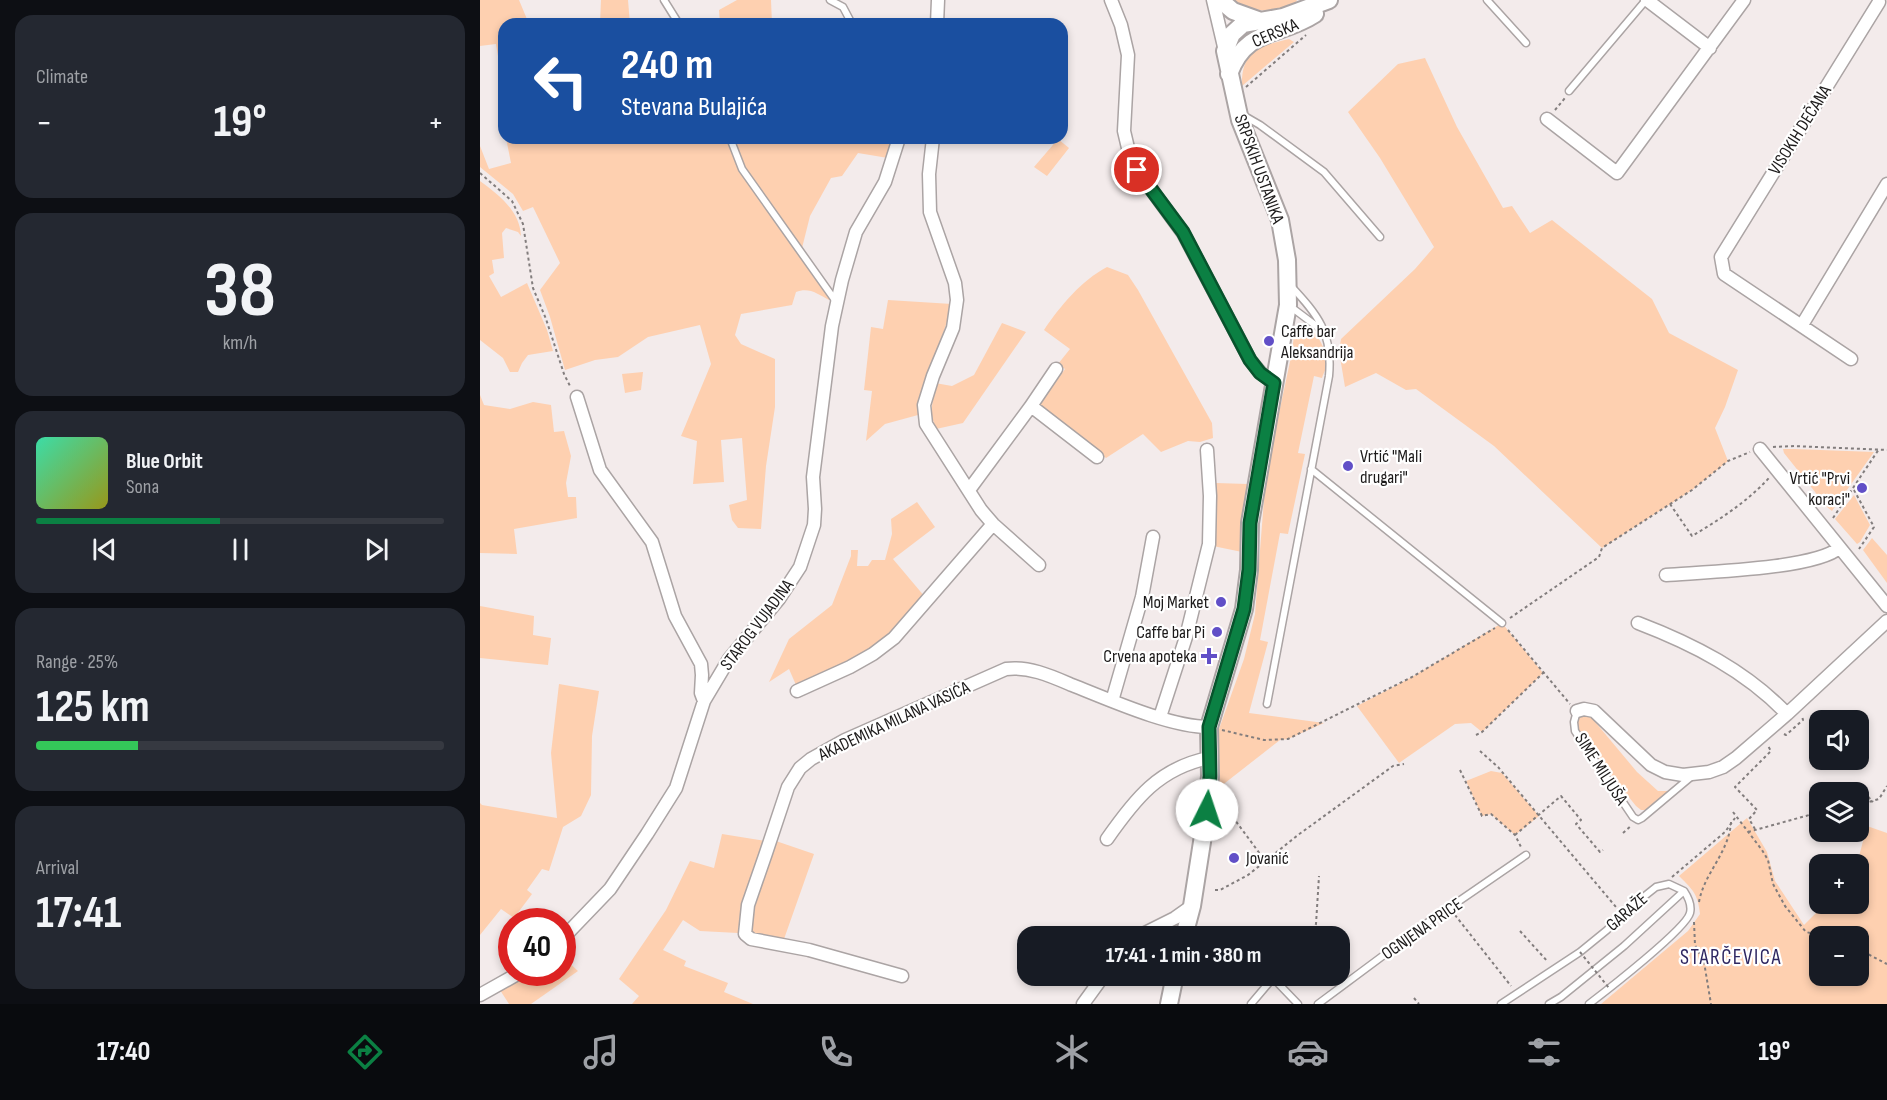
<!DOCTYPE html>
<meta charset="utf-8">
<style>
:root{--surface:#171b24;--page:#242831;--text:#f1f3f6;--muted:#9ea1a6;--line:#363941;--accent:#0b8043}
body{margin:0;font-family:"Sofia Sans Condensed",sans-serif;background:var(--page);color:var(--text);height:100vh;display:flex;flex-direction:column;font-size:22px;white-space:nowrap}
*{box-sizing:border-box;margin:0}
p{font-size:20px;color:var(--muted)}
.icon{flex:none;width:33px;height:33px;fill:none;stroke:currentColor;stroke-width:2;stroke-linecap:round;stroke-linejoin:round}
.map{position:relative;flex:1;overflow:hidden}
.side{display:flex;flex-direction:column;gap:15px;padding:15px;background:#0d0f14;width:480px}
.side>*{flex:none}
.guide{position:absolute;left:18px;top:18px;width:570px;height:126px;border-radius:18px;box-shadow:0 3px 9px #0003;background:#1a4fa0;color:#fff;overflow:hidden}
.fabs{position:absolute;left:1329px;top:710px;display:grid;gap:12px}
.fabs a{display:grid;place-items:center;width:60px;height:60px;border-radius:12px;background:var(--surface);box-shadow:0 3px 9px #0003;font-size:30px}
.speed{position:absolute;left:18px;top:908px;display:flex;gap:12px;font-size:30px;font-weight:700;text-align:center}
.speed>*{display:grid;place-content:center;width:78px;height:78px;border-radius:50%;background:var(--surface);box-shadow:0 3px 9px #0003;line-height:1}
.speed .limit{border:9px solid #d22;background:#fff;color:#111}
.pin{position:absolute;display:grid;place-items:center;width:51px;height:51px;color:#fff;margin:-26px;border:3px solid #fff;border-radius:50%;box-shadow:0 2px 6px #0007}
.me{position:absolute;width:66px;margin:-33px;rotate:4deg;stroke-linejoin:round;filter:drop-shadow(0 0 4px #0008)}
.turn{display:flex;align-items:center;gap:21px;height:126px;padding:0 24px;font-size:27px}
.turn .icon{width:78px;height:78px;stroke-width:2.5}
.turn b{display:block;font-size:42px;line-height:51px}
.big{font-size:45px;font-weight:700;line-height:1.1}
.side .card{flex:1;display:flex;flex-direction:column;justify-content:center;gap:9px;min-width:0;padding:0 21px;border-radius:18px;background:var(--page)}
.side .dial{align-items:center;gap:0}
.dial b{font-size:78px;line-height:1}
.song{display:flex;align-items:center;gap:18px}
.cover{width:72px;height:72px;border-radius:9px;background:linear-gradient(135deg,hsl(160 70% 55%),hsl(60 70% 35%))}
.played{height:6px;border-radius:3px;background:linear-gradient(90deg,var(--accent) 45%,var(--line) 45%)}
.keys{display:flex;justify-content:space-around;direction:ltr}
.heat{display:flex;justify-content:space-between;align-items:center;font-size:33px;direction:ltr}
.charge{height:9px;border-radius:4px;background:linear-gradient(90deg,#34c759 25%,var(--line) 0)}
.trip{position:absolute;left:537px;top:926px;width:333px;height:60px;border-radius:18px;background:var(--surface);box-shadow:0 3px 9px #0003;font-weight:700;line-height:60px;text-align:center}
.tabs{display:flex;height:96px;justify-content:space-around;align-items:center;background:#090b0e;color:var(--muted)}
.tabs .icon{width:42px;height:42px}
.tabs .on{color:var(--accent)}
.tabs b{font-size:27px;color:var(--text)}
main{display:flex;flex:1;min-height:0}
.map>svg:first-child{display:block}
.green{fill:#fed0b0;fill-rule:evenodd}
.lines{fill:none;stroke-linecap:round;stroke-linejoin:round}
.lane-casing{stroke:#aba4a4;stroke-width:9}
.street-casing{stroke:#aba4a4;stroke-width:15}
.secondary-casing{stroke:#aba4a4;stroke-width:20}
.path{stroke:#827d7d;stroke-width:2;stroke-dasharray:3 3;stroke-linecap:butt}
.lane{stroke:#fff;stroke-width:6}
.street{stroke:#fff;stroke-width:12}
.secondary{stroke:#fff;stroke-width:16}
.path-bridge{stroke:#827d7d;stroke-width:2;stroke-dasharray:3 3;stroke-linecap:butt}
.route-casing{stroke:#07532c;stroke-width:15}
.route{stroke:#0b8043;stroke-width:10}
.poi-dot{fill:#614fc7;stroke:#fff;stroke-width:2}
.labels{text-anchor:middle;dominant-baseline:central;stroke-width:4.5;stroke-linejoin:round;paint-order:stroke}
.street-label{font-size:18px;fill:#1c1a1a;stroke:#fff}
.poi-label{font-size:18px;fill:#1c1a1a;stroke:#fff;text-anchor:end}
.quarter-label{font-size:21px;letter-spacing:1.5px;fill:#2e2761;stroke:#fff}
</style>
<main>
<section class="side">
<div class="card"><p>Climate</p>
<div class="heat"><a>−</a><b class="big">19°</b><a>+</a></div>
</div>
<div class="card dial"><b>38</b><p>km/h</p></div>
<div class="card">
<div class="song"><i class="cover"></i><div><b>Blue Orbit</b><p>Sona</p></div></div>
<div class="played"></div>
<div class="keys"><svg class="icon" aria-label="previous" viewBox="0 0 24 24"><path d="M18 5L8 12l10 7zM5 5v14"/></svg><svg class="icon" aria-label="pause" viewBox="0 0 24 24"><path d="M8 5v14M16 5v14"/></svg><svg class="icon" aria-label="next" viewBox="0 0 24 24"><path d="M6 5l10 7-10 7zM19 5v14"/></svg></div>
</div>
<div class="card"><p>Range · 25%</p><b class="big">125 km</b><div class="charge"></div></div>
<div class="card"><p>Arrival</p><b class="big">17:41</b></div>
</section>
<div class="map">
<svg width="1407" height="1004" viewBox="0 0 1407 1004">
<rect width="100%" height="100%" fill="#f3ebeb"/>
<!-- green -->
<path class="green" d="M0,0H39L49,24H24V93L16,44L0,46Z
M121,0H148L150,24H120Z
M257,0H291L292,24H240L239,10Z
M750,0H817C808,20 768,8 752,3Z
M809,39L814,42L762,86C761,50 780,46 809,39Z
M945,58L977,127L1023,208L1032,206L1050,233L1072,220L1172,299L1189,333L1258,370L1245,407L1235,428L1248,461L1212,490L1122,548L1014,446L936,389L926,390L896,373L865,387L859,351L861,339L935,269L954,247L900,158L868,112L918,64Z
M26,138H413L408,158L378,153L362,176L351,178L330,216L322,248L354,292L349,300C338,294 329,287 316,292L312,305L261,314L255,335L261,344L295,359V407L286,466L281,529L258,528L252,520L249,505L267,500L262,438L241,440L244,482L213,484L217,441L201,436L231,364L220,325L168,337L138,357L115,360L85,370L70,317L60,290L80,263L53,207L43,211L33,194L0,167V146L9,169L31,163Z
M578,139L589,148L567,176L554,167Z
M0,181C19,195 40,211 41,236L38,232L26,228L22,233L24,258L12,260L14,273L9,276L21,297L47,283L67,330L73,351L48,355L42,363L38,372H30L23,358L0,340Z
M627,267L648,275L658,290L732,423L733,438L720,442L708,441L681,452L663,434L626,458L559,405L585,369L578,364L590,349L564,330C581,305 601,281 627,267Z
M408,300L472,304C463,342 442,376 438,415L405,424L386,441L392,391L384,390L391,327L403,329Z
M522,323L546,332L483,423L456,429L451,414L455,383L472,386L494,375Z
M824,326C838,329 849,355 846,368C845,371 843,374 842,378L834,376L818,453L825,454L808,534L800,533L780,640L788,642L769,713L844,723L808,739L800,740L736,790L739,729L764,659L775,614L786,474L811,357L815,330Z
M163,372L161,390L145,393L142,374Z
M0,395L4,405L30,409L53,402L71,405L74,432L84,431L91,456L86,483L88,497H96L97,518L34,529L37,554L0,553Z
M1303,449H1314L1394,452L1352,511L1347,507L1304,453Z
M736,483L768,484L762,552L733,546Z
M1374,495L1390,525L1380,542L1377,544L1355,519Z
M437,502L455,527L413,559L445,597L413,632L393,648L368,664L316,685L309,669L289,682L309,639L352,605L371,556V550H378L377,566H388L392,560H405L412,534L411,519Z
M1392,538L1407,555V583L1383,550Z
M0,606L54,616L53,635L71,638L68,665L0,658Z
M1022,623L1063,673L1002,732L991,723L975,724L919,763L877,706L932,677Z
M79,684L119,691L112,736L111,795L101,816L83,827L69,871L62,869L47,890L52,894L34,918L21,909L0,935V803L2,805L77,818L71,753Z
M1106,711L1157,772L1178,791H1191L1167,810H1161L1156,806L1096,731L1098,713Z
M1011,771L1022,773L1059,816L1035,835L1011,814L1002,816L986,781Z
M1267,818L1287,852L1295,881L1324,925L1341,908L1363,911L1366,903H1378V864H1377L1387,826L1407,833V1004H1121L1208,931L1220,914C1218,894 1213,890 1199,876ZM1340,936H1378V975H1340Z
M242,834L286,841L260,920L258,933L220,931L203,920L183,950L206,961L204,966L248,983L244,992L273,1004H152L159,996L139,979L186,910L210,861L234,868Z
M293,840L334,854L304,939L277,936L270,928V913Z
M83,957L98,971L51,1004H29L20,990L53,972H82Z"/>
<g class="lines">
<!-- lane casing -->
<g class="lane-casing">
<path id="lane" d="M184,0L199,24
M350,0L363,7L372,24
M1007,0L1046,43
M1089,91L1166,0
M761,114L780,125L844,172L900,237
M250,138L262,169L357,303
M811,307L843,331
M831,469L1022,623
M787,704L849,376C853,333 838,315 810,285
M1097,711L1094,722L1095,731L1153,817L1158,820L1162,818L1212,776
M771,1004L793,978L818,1004
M838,1004L947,923L1046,855
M1021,1004L1100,952L1127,930L1142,914L1176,887L1189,884L1204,891C1208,897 1212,905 1210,913C1206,929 1126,991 1109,1004
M1069,1004L1081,997L1144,946L1204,891"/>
</g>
<!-- street casing -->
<g class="street-casing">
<path id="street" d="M631,0L641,25L648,55L644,131L648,148L657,170L703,233L770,360L781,373L794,383
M733,0L745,51
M1167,0L1230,48
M457,24L458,0
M1067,119L1137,173L1264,0
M453,138L449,174L450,212L475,283L477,300L473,328L453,376L444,405L446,424L501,510L513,524L559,565
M1322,325L1407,184
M1371,359L1244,274L1241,257L1399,2
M97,397L120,470L172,542L195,616L221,664L222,675L221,693L224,701
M551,406L576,369
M1280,449L1407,606
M489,490L551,406L617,457
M1186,575C1222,572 1335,569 1359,548
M1158,623C1213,644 1266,671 1307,714
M317,691L370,667L393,654L414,638L513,524
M632,701L662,597L673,537
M1097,711L1104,709L1114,711L1171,765L1185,772L1203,775L1229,772L1243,767L1256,758L1307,714L1407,621
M680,717L706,637L729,544L730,496L727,450
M627,839C655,799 679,768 729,758
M659,936L695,918L712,906
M82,939L130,889L167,834L196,788L224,701L249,659L299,599L320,567L334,525L335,509L333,477L352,326L362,280L376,232L405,182L419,138
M422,976L329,950L271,939L265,934L268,905L286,853L308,787L320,768L331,759L365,740L526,669C549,666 571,676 592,685C630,700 690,727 729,727
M0,995L41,972
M603,1004L624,975"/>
</g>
<!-- secondary casing -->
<g class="secondary-casing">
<path id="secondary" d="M740,0L753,11L778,20
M749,74C766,27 800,37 835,14
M704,936L712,906L727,810L730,776L729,727L764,609L769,570L770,523L808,305L807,260L800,220L760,120L745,51L752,34L763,24L803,17L849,0
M689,1004L695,975"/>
</g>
<!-- path -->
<path class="path" d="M766,87L826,35
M1075,110L1085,98
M0,173L32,201L43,224L53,288L66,319L84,374L91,388
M1293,447L1314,446L1407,450
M1374,490L1394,527L1379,549
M1190,504L1212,536C1239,520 1267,502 1289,478
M1353,518L1399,449
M1030,618L1119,557L1122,548L1212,490L1248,461L1270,452
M1028,630L1090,704
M742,730L784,740L808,739L932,677L1015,628
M1304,734L1306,735L1323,720L1322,716
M996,735L1002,732L1063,673
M1000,751L1018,767L1136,907
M980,770L1002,816L1011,814L1035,835L1041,847
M1380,788L1393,802
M1378,805L1399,799L1407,786
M749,812L789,866
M1253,812L1282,850L1288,860L1293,884L1305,906L1326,932L1343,936
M1275,829L1269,819L1277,810L1255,787L1291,751L1288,746
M1268,832L1340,812
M1143,833L1152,825
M1035,835L1081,796L1101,820L1096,824L1120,852L1123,850
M1192,877L1245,832L1255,818
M735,890H740L768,875L818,835L913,766L924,764
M1219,902C1224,873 1249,853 1251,822
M975,915L1031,986
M1214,922L1215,945L1224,962L1231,1004
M1040,931L1068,962
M831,936L836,924L839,876
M1378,949L1407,964
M934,998L939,1004"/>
<!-- lane -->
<use href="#lane" class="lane"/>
<!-- street -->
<use href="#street" class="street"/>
<!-- secondary -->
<use href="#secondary" class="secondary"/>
<!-- path-bridge -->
<path class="path-bridge" d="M1100,952L1129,988"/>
</g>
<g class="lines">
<!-- route casing -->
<g class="route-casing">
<path id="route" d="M657,170L703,232L770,360L780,373L794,383L770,523L769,570L764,609L729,727L730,776L727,810"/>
</g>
<!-- route -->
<use href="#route" class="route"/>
</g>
<!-- markers -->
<g class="poi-dot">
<circle cx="789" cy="341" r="6"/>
<circle cx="868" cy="466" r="6"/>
<circle cx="1382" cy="488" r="6"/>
<circle cx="741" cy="602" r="6"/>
<circle cx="737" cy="632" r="6"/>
<path d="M726 647h6v6h6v6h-6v6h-6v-6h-6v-6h6z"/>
<circle cx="754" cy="858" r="6"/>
</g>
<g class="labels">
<!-- street labels -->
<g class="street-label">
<text transform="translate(795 33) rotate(-23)">CERSKA</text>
<text transform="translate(1320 130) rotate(-58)">VISOKIH DEČANA</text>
<text transform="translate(779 169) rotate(70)">SRPSKIH USTANIKA</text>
<text transform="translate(277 625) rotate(-53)">STAROG VUJADINA</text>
<text transform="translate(414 721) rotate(-25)">AKADEMIKA MILANA VASIĆA</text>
<text transform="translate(1121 769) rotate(57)">SIME MILJUŠA</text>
<text transform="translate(1147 912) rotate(-41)">GARAŽE</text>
<text transform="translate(942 929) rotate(-35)">OGNJENA PRICE</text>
</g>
<!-- poi labels -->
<g class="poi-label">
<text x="801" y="331" text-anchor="start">Caffe bar<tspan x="801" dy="21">Aleksandrija</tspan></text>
<text x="880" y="456" text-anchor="start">Vrtić "Mali<tspan x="880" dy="21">drugari"</tspan></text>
<text x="1370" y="478">Vrtić "Prvi<tspan x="1370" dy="21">koraci"</tspan></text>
<text x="729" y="602">Moj Market</text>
<text x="725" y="632">Caffe bar Pi</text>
<text x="717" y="656">Crvena apoteka</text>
<text x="766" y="858" text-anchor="start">Jovanić</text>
</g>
<!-- quarter labels -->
<g class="quarter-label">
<text x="1251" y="957">STARČEVICA</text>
</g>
</g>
</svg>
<div class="fabs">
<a><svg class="icon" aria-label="sound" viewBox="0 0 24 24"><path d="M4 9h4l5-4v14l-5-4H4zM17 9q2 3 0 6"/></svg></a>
<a><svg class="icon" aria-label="layers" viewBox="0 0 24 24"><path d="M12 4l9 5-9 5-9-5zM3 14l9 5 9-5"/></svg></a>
<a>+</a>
<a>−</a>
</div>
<div class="speed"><div class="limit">40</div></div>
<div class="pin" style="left:657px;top:170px;background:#d93025"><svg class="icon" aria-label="arrive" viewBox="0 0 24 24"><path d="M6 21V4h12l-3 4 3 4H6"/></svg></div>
<svg class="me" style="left:727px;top:810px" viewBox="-20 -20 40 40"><circle r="19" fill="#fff"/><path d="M0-13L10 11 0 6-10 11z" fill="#0b8043"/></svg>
<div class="trip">17:41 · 1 min · 380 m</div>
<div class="guide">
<div class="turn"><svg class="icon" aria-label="left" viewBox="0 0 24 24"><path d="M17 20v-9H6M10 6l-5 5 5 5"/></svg><div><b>240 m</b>Stevana Bulajića</div></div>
</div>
</div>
</main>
<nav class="tabs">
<b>17:40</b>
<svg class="icon on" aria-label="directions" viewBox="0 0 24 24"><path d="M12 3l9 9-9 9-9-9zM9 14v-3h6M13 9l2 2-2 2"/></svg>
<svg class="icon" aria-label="music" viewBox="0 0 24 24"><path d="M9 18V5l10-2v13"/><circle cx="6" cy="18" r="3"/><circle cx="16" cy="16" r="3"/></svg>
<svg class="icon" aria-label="phone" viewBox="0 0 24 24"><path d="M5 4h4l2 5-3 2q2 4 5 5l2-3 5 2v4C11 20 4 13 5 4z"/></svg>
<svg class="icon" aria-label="climate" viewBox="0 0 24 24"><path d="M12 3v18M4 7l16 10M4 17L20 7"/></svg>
<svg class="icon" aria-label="car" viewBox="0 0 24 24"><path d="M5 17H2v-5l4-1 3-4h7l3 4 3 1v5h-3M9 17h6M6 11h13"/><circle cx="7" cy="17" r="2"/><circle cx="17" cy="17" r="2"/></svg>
<svg class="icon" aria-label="filters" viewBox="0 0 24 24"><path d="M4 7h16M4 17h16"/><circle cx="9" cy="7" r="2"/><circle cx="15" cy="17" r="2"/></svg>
<b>19°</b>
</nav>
